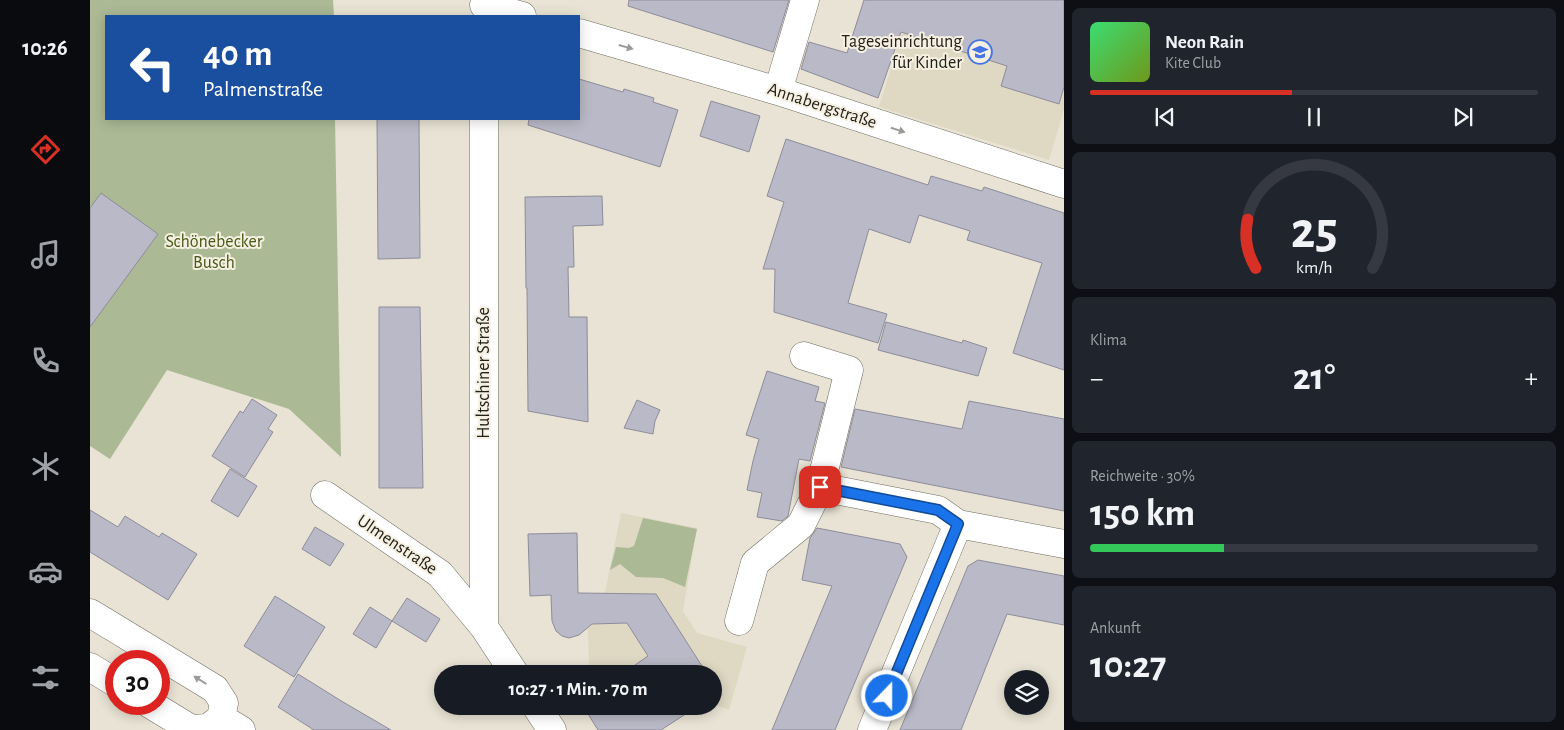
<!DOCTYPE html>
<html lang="de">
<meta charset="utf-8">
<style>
:root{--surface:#171b24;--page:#20242c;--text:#f1f3f6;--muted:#9ea1a6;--line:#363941;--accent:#d93025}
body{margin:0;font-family:"Alegreya Sans",sans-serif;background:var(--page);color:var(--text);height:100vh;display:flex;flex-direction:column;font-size:19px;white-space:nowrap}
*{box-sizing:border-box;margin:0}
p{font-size:16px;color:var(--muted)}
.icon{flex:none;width:28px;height:28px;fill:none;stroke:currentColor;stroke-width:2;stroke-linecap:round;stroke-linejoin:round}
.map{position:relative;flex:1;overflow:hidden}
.side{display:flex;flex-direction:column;gap:8px;padding:8px;background:#0d0f14;width:500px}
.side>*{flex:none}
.guide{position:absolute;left:15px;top:15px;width:475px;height:105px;border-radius:0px;box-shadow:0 2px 12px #0003;background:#1a4fa0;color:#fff;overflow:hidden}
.tools{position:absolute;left:914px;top:670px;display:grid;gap:10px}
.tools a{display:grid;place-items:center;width:45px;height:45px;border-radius:50%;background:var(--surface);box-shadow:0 2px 12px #0003;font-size:25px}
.speed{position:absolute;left:15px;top:650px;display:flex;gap:10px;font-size:25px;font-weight:700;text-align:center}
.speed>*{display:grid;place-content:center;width:65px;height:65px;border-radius:50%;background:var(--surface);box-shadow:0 2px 12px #0003;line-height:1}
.speed .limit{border:8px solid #d22;background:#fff;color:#111}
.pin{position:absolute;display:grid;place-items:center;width:42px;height:42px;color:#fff;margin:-21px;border-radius:10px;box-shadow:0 2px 8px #0006}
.me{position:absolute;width:55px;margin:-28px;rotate:22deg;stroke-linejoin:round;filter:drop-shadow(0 0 4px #0008)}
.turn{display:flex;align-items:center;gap:18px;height:105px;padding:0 15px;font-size:22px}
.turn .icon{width:65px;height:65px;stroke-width:2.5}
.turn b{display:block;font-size:35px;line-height:42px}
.big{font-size:38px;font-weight:700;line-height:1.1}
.side .widget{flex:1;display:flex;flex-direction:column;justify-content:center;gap:8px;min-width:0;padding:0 18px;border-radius:8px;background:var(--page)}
.side .dial{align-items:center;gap:0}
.dial svg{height:130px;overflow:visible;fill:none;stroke:var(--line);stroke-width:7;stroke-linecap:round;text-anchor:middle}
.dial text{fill:var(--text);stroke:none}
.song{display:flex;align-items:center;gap:15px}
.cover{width:60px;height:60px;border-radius:8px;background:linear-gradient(135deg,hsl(140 70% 55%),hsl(80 70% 35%))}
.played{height:5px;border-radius:2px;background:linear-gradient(90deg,var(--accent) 45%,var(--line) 45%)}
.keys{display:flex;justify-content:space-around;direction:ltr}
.heat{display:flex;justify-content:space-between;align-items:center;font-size:28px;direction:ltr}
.charge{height:8px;border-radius:4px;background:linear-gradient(90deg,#34c759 30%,var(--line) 0)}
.trip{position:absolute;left:344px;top:665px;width:288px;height:50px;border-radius:25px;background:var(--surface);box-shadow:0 2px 12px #0003;font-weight:700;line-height:50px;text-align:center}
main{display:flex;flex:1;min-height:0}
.menu{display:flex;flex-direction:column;width:90px;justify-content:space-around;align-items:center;background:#090b0e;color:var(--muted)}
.menu .icon{width:35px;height:35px}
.menu .active{color:var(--accent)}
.menu b{font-size:22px;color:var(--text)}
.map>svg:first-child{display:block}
.built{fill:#dfd8c3}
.green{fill:#abb995}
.building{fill:#bab9c7;stroke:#8e8c9a}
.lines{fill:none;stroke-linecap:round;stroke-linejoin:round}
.minor-casing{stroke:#716c5f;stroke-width:29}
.minor{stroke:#fff;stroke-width:28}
.oneway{fill:#9c9b98}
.route-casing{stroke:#114b97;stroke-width:12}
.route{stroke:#1a73e8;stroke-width:9}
.labels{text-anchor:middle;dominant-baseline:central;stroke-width:4;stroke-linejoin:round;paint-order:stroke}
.poi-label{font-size:18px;fill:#22201a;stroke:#f5f0e1;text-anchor:end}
.street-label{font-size:18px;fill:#22201a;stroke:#f5f0e1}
.park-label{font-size:18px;fill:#475a18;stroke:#f5f0e1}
</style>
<main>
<nav class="menu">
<b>10:26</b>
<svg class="icon active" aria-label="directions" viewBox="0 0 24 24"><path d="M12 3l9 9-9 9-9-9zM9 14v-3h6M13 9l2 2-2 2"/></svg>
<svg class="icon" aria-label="music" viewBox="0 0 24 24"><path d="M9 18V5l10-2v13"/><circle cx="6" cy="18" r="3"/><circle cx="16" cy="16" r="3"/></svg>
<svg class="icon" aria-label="phone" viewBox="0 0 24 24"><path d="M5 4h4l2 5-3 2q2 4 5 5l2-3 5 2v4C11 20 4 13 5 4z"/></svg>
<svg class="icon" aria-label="climate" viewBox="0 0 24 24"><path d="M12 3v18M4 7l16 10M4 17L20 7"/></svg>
<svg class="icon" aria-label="car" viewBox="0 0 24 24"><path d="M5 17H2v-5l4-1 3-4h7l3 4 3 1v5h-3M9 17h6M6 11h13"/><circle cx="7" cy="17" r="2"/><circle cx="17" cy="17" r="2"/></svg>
<svg class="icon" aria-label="filters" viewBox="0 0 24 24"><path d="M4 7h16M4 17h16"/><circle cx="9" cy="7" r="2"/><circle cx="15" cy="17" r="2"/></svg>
</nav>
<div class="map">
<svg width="974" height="730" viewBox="0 0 974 730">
<rect width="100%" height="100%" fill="#e8e3d4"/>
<!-- built -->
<path class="built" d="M822,0H968L974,2V109L959,160L789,107Z
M531,513L607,528L593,611L607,633L657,647L639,710L623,704L622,674H492L499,669L497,594L515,593Z"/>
<!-- green -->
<path class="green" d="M0,0H243L244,16H16V119H245L251,457L199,409L77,370L20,459L0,446Z
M553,518L607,529L595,587L573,578L546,577L530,564L520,570L526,547L539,548L544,546Z"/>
<!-- building -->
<path class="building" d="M539,0H699L683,52L538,6Z
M774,0H974V87L969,104L911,86L917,66L811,32L788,98L711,69L719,42L757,53Z
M489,79L533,92L534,89L564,98L563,102L588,110L570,167L438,125L439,119H489Z
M621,101L670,116L659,152L610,136Z
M287,119H329L330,258L288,259Z
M696,139L838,185L841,176L892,191L894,187L974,213V370L923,353L952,263L877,240L880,231L829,215L820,243L779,229L758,303L797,314L788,343L684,312L685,269H673L694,202L677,196Z
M11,193L68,234L0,327V208Z
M512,196L513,225L483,226L484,267H478L479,317H497L498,422L438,411L437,288H436L435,197Z
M289,307H330L333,488H289Z
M796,322L872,343L873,340L897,348L888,376L788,350Z
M677,371L729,387L725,401L735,403L720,461L709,459L698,516L692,521L667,517L672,493L657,490L663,461L669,439L656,435Z
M162,399L187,415L178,429L183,432L155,477L122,456L150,411L153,413Z
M547,400L570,410L565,421L563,434L534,428Z
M879,401L974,419V511L751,467L765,409L872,429Z
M140,469L167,486L148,517L121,501Z
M0,510L28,527L35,516L69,537L72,533L107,554L78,600L0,552Z
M225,527L254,544L240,566L212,549Z
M727,528L810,544L817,557L745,730H682L742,586L712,580L720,538Z
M487,533L488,593L566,594L617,674H532L558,656L537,623L502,624L489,635L479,638L472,636L466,631L462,621L461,595L440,596L438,534Z
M888,560L974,576V625L917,614L871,730H810L878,566Z
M185,596L235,627L204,677L154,646Z
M317,598L350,619L336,642L302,621Z
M280,607L302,621L286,648L263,634Z
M208,674L253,702L301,730H224L188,707Z
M622,682L629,692L622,697Z
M493,706H608L571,730H508Z"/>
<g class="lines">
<!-- minor casing -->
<g class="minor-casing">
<path id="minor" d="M394,5L432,16
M489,33L688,91L974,184
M688,91L715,0
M394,119V627
M730,487L848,510L868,524L974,544
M235,495L350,574L394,627L425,674
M0,613L125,689L134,703L131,718L118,728L101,729L60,704
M649,621L665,563L711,525L730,487L759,370L714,356
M0,667L26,683
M446,706L462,730
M131,718L151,730
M782,730L868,524"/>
</g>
<!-- minor -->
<use href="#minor" class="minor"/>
</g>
<!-- one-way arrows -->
<defs><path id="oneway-solid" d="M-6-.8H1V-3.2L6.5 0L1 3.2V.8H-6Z" transform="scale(1.25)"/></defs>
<g class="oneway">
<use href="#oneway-solid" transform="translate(536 47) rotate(16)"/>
<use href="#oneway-solid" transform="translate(808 130) rotate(18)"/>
<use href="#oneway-solid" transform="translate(110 680) rotate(-148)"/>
</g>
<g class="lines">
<!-- route casing -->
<g class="route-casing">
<path id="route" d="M730,487L848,510L868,524L797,696"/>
</g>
<!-- route -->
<use href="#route" class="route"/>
</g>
<!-- icons -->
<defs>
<g id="school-ring" transform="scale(1.25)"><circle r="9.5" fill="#f5f0e1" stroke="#4474e5" stroke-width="1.5"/><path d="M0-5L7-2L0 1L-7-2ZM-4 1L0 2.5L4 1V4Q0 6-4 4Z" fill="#4474e5"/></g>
</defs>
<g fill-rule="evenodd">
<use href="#school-ring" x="890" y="52"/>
</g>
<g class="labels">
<!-- poi labels -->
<g class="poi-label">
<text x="872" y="42">Tageseinrichtung<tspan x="872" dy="21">für Kinder</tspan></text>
</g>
<!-- street labels -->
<g class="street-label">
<text transform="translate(732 106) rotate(18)">Annabergstraße</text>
<text transform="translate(394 373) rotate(-90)">Hultschiner Straße</text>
<text transform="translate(307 545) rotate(34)">Ulmenstraße</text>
</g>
<!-- park labels -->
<g class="park-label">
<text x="124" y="242">Schönebecker<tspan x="124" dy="21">Busch</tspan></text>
</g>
</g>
</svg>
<div class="tools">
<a><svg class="icon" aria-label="layers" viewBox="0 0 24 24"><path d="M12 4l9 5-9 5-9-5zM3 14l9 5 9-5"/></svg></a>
</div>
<div class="speed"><div class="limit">30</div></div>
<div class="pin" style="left:730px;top:487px;background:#d93025"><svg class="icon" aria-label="arrive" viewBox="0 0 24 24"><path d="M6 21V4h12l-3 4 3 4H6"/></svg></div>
<svg class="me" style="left:797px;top:696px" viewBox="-20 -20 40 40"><circle r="17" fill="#1a73e8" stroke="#fff" stroke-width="3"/><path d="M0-11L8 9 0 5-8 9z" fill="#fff"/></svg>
<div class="trip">10:27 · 1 Min. · 70 m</div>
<div class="guide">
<div class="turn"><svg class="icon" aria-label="left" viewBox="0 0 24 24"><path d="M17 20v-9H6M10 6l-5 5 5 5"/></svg><div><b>40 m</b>Palmenstraße</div></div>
</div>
</div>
<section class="side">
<div class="widget">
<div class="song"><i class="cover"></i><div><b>Neon Rain</b><p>Kite Club</p></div></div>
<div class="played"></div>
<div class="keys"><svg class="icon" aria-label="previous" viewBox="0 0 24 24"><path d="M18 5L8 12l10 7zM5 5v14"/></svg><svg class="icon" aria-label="pause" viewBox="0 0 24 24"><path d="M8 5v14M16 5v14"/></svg><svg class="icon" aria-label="next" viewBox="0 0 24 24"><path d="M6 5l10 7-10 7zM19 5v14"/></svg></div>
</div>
<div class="widget dial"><svg viewBox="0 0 100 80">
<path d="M14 69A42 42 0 1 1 86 69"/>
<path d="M14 69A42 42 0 0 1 9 39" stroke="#d93025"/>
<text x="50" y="56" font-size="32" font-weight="700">25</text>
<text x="50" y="72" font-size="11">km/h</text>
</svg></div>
<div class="widget"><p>Klima</p>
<div class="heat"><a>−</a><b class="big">21°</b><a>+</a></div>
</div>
<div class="widget"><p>Reichweite · 30%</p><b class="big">150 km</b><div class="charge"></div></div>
<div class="widget"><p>Ankunft</p><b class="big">10:27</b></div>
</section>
</main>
